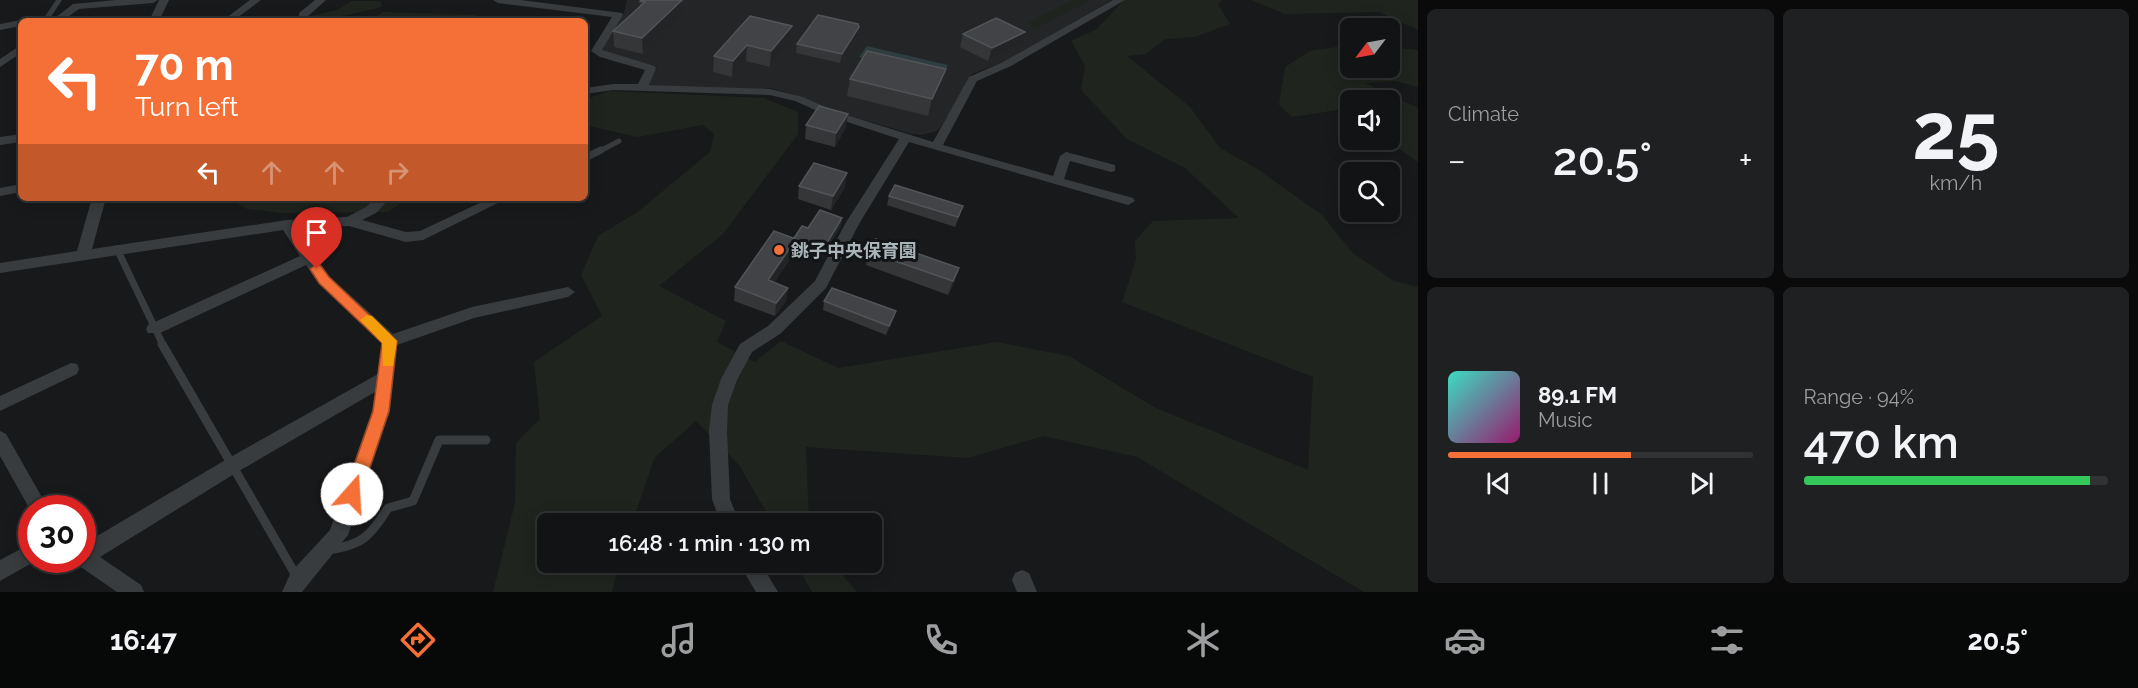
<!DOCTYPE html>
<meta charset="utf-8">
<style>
:root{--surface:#121314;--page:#1f2022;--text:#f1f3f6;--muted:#9c9ea0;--line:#313234;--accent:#f47036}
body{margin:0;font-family:Raleway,"Noto Sans JP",sans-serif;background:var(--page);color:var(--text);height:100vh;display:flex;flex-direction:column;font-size:22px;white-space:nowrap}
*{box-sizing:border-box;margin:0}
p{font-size:20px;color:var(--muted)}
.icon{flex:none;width:33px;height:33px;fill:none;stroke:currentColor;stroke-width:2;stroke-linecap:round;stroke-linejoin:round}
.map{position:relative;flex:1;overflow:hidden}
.sheet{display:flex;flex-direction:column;gap:9px;padding:9px;background:#0a0a0b;width:720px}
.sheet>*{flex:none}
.hud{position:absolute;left:18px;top:18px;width:570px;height:183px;border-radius:9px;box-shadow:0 3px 15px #0003,0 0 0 2px var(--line);background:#f47036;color:#fff;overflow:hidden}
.needle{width:39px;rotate:238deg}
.buttons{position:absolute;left:1340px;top:18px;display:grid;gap:12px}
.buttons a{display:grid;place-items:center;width:60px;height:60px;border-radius:9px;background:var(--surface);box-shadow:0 3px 15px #0003,0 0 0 2px var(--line);font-size:30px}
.speed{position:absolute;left:18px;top:495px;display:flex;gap:12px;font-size:30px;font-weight:700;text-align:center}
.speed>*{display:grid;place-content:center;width:78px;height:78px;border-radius:50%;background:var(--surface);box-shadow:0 3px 15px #0003,0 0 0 2px var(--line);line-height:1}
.speed .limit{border:9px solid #d22;background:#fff;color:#111}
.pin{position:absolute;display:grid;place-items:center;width:51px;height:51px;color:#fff;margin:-62px -26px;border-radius:50% 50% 50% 0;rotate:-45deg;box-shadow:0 0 6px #0007}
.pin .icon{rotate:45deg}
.me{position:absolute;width:66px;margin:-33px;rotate:19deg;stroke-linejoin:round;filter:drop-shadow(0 0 4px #0008)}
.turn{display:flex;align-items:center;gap:21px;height:126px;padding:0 18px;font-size:27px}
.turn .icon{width:78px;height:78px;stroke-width:2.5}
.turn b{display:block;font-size:42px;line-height:51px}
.lanes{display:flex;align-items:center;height:57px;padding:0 18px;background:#0003;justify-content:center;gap:30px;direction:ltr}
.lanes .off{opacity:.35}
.big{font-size:45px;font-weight:600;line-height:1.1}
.sheet .widget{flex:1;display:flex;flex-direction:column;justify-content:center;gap:9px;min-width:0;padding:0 21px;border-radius:9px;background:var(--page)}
.sheet .dial{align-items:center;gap:0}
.dial b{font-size:78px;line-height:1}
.song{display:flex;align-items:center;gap:18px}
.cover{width:72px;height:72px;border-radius:9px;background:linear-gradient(135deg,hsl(170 70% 55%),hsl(320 70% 35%))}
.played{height:6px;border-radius:3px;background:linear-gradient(90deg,var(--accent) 60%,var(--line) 60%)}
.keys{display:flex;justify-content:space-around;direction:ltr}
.heat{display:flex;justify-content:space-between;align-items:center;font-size:33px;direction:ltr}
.charge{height:9px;border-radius:4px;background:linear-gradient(90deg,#34c759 94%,var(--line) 0)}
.sheet .tiles{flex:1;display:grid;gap:9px;grid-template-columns:repeat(2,1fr)}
.trip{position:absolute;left:537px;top:513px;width:345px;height:60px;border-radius:9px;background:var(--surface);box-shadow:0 3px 15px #0003,0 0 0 2px var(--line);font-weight:600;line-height:60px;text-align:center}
.tabs{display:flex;height:96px;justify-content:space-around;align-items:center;background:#070808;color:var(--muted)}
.tabs .icon{width:42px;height:42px}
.tabs .on{color:var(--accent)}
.tabs b{font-size:27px;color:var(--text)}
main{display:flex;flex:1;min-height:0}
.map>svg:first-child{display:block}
.built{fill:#242527}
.green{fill:#1f251e}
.water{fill:#2e3d3f}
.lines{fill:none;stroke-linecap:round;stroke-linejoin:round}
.service-far2{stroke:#393c3f;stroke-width:5}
.service-far1{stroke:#393c3f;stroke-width:7}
.service{stroke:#393c3f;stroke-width:9}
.minor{fill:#393c3f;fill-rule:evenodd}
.wall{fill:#343638}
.shaded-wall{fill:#232426}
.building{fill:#414346;stroke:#515558;stroke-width:1.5}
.route{fill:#f47036;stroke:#9f4923;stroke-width:1.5}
.slow{fill:#f59e0b}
.poi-dot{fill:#f47036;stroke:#131415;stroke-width:2}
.labels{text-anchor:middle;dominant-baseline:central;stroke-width:6;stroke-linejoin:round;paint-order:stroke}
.poi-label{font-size:18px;font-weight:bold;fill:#aab5ba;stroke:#131415;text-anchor:start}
</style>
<main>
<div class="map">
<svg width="1418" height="592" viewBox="0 0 1418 592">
<rect width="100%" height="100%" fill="#18191a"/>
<!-- built -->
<path class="built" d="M627,0H1112L1008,60L972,74L941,127L937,131L922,135L912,134L840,113L805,98L771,88L748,91L651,85L649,83L657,66L608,54L601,49L624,13Z"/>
<!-- green -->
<path class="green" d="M1073,0H1091L1034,29L1028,23Z
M1117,0H1222L1218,4L1230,24L1195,37L1165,39L1146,54L1127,56L1190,107L1220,148L1256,168L1322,215L1353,253L1394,281L1418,287V592H1364L1137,457L1043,436L968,458L806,447L809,523H773L739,465L696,421L655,457L632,523L548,524V562L619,563L612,592H493L515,503L516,443L540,419L534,362L602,316L581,275L598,236L639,211L710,152L714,134L703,125L637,137L585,125V99L610,91L764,98L798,112V134L723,234L659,286L726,321L717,342L755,362L781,341L838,368L997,342L1069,356L1156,408L1308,470L1313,377L1122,302L1136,260L1135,241L1153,221L1239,218L1185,168L1127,139L1081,90L1085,66L1071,41L1097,29L1122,2Z
M1251,0H1418V30L1379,12L1285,14Z
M352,1H380L382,7L321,21H289L337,10Z
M384,12L475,15L487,21H367Z
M1350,45V68H1389V47L1418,50V87L1394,81L1365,83L1418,108V162L1387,140L1389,100H1350V112L1345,109L1292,117L1279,105L1285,67L1310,51Z
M228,198H409L388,212L282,213L247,209Z
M795,563H832L857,592H812Z"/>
<!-- water -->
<path class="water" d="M867,46L948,65L942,77L859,57Z"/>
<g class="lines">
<!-- service-far2 -->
<path class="service-far2" d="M45,21L59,0
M598,152L619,141"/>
<!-- service-far1 -->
<path class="service-far1" d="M585,158L601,150
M117,249L163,345"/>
<!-- service -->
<path class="service" d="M162,344L298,579
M328,550C362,545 370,537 388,508L413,501L439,440H486"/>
<!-- minor -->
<path class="minor" d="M116,0H158L153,3L79,9L62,21H51L73,4Z
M159,0H169L159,21H149Z
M250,0H261L233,21H222Z
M315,0H326L307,17H299V13Z
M493,0H521L622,13L623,15L602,50L655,66L656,68L649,85L770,89L803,97L837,112L933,142L969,77L1003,62L1113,0H1125L1011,66L977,81L943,145L1053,176L1060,156L1066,152L1115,165V171L1111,172L1070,161L1064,179L1133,198L1135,201L1128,205L909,142L859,224L826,288L780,334L752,352L737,380L728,405L727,431L730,499L740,524H721L712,499L709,431L712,405L721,379L740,344L768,326L815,281L845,224L899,139L829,116L795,101L770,95L613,90L585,94V88L613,84H638L645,70L600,57L591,51L612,17L498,3Z
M21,20L25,21H21V26L0,30V24Z
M21,45V53L0,67V59Z
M21,134V142L0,145V137Z
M21,184V192L0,196V188Z
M92,198H106L92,249L287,220L347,217L366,207L375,198H390L376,213L362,220L406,232L420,231L490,198H508L423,240L406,242L349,226L297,229L329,276L393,334L472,307L568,287L575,292L568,297L474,318L397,345L390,411L348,535L302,592H282L291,572L330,530L372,411L375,392L239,471L100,557L141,585L144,592H117L75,563L74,560H82V545L227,459L378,374L382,343L319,284L306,265L160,333H148L146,329L148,325L300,256L283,230L0,273V263L77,251Z
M71,363L77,364L79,369L77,374L0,411V396Z
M0,431L6,434L48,508H32V513L0,456Z
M32,543V560H37L0,581V560Z
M738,562H760L778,592H756Z
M1022,570L1029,573L1037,592H1017L1012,580L1015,573Z"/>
</g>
<!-- wall -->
<path class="wall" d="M682,0V16L643,54L614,47L613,31L640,7V1Z
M792,26L791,42L770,67L746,61L732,77L713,72L714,56Z
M859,27L858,35L840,63L796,53L797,44Z
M963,34L1021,45L988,61L960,47Z
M946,69L942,86L928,116L847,96L850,79Z
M806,125L846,127L835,147L805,139Z
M799,186L845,187L831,210L798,199Z
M889,196L960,215L955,227L887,205Z
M842,218L841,226L820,261L795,251L774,283L788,288L786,301L775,316L734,301L735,287L794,238L808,228Z
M869,252L955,281L948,295L866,265Z
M824,301L896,311L893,320L886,335L823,310Z"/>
<!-- shaded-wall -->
<path class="shaded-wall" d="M682,0V16L643,54L642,38Z
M792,26L791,42L770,67L771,51Z
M859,27L858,35L840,63L842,54Z
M1025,32L1021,45L988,61L992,48Z
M747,45L746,61L732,77L733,61Z
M946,69L942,86L928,116L932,99Z
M848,114L846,127L835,147L836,133Z
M847,173L845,187L831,210L833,196Z
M842,218L841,226L820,261L821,253Z
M796,239L794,252L767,294L768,280Z
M959,268L955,281L948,295L953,281Z
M788,288L786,301L775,316L776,303Z
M896,311L893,320L886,335L889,326Z"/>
<!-- building -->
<path class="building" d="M641,0H682L642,38L613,31L645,2L640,1Z
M818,15L858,24L859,27L842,54L797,44Z
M750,16L792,26L771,51L747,45L733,61L714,56Z
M996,18L1025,32L992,48L963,34Z
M867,51L946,69L932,99L850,79Z
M819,106L848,114L836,133L806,125Z
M814,163L847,173L833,196L799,186Z
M895,185L963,206L958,217L889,196Z
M820,210L842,218L821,253L795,243L796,239L794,238L802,226L808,228Z
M774,231L796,239L768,280L788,288L776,303L735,287Z
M876,239L959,268L953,281L869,252Z
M832,288L896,311L889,326L824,301Z"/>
<!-- route -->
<path class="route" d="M317,264L321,266L329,277L397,341L389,411L361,494L358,499L352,501L346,499L344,494L373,411L382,343L319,283L310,269Z"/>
<!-- slow -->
<path class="slow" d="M367,315L372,316L397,341L393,366H383L382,343L360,320Z"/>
<!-- markers -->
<circle class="poi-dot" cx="779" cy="250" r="6"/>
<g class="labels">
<!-- poi labels -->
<g class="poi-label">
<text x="791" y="250">銚子中央保育園</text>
</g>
</g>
</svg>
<div class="buttons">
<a><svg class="needle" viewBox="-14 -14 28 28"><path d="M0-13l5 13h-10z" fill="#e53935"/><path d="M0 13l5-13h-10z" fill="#9c9ea0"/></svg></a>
<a><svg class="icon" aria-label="sound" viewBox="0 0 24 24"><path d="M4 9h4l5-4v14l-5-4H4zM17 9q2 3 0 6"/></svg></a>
<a><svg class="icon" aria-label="search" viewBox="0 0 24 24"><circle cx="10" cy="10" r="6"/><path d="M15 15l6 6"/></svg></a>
</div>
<div class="speed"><div class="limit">30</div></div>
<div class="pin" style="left:317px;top:269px;background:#d93025"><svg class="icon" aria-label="arrive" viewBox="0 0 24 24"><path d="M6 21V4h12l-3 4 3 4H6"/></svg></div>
<svg class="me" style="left:352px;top:494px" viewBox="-20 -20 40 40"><circle r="19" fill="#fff"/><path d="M0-13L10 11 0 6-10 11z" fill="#f47036"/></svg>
<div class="trip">16:48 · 1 min · 130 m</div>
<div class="hud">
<div class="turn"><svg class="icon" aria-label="left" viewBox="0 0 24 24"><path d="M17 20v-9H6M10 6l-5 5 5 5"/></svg><div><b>70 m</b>Turn left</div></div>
<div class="lanes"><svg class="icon" aria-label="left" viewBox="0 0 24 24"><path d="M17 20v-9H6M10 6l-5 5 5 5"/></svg><svg class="icon off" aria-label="ahead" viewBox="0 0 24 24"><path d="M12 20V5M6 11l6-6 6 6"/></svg><svg class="icon off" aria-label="ahead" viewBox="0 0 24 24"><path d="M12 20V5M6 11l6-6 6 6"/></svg><svg class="icon off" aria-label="right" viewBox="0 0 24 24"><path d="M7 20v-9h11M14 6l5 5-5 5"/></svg></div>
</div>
</div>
<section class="sheet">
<div class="tiles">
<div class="widget"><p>Climate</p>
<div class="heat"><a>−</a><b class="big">20.5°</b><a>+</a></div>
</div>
<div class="widget dial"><b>25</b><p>km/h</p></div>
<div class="widget">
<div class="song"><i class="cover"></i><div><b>89.1 FM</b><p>Music</p></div></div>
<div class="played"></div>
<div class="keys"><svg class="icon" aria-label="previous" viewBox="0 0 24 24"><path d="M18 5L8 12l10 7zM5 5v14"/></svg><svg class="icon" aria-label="pause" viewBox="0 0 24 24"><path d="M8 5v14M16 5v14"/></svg><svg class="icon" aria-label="next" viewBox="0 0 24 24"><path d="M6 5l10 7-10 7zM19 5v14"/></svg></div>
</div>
<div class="widget"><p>Range · 94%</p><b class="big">470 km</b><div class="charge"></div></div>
</div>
</section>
</main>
<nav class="tabs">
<b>16:47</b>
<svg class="icon on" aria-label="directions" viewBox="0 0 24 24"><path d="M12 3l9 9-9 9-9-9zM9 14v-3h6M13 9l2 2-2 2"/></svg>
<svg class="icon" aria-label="music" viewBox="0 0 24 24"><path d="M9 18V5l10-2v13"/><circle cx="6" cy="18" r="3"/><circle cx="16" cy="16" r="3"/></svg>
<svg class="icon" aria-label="phone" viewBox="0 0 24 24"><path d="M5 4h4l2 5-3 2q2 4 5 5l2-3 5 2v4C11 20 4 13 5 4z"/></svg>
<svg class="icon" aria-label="climate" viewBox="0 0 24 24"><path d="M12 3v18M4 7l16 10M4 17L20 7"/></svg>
<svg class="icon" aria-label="car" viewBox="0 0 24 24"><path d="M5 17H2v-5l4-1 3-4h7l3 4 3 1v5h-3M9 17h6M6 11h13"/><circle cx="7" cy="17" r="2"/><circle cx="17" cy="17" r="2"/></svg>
<svg class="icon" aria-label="filters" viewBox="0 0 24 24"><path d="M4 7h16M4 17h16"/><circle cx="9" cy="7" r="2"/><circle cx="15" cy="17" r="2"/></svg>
<b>20.5°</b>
</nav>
